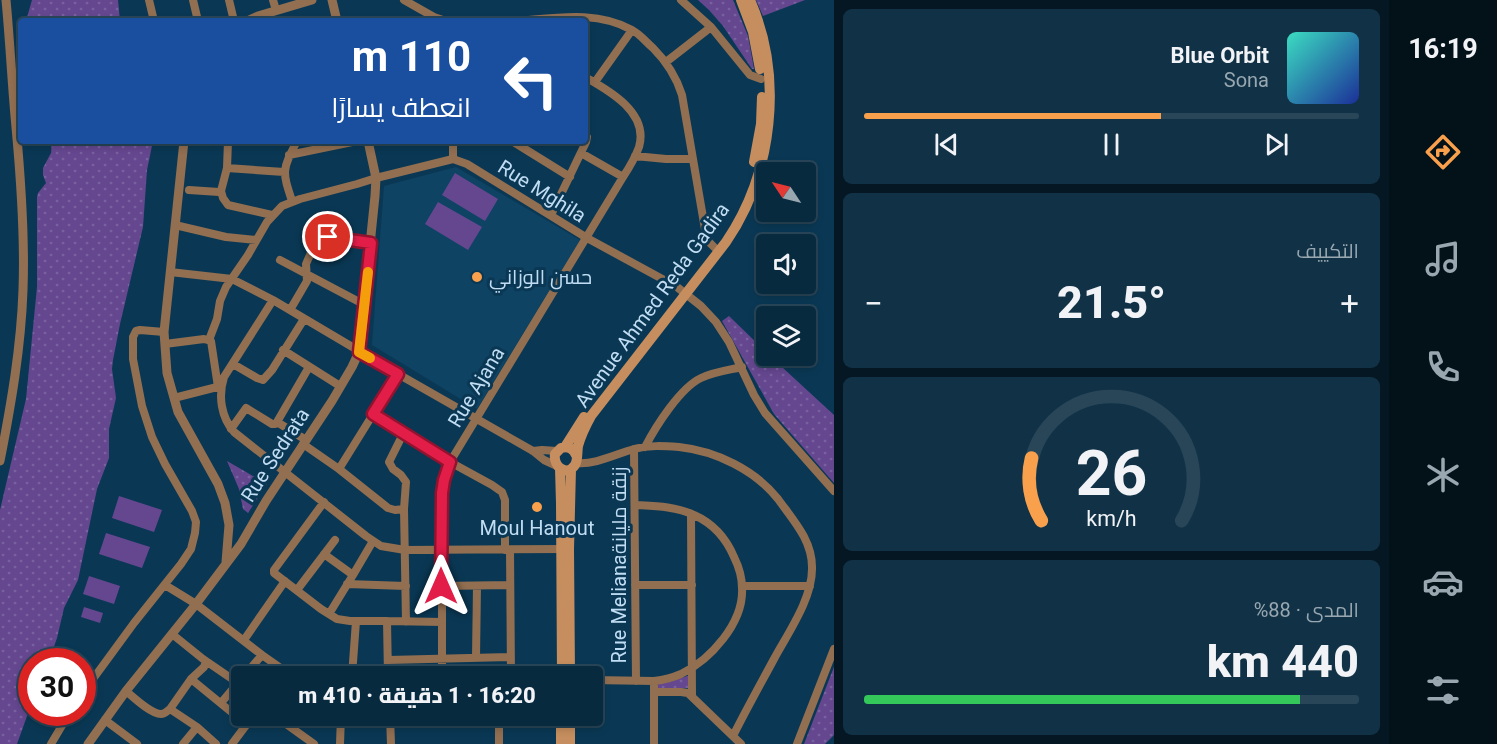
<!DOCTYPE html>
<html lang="ar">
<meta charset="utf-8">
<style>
:root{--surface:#082a3f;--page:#113246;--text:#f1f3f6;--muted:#98a7b0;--line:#294659;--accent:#f9a04c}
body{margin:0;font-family:Roboto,Cairo,sans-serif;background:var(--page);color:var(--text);direction:rtl;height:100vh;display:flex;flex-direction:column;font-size:22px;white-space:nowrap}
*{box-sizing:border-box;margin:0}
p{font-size:20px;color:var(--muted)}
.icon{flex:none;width:33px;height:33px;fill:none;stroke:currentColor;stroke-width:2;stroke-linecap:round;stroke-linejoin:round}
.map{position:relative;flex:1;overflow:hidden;direction:ltr}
.drawer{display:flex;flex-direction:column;gap:9px;padding:9px;background:#041723;width:555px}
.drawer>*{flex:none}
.top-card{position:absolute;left:18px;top:18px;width:570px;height:126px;border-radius:6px;box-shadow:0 3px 9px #0003,0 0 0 2px var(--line);direction:rtl;background:#1a4fa0;color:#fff;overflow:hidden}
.needle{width:39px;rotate:305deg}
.tools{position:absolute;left:756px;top:162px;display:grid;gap:12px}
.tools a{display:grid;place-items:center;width:60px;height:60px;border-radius:6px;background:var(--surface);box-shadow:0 3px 9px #0003,0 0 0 2px var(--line);font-size:30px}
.speed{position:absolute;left:18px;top:648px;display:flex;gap:12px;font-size:30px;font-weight:700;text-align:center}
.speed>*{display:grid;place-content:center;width:78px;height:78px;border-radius:50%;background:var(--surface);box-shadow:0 3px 9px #0003,0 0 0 2px var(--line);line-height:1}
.speed .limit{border:9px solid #d22;background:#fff;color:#111}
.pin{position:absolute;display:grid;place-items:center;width:51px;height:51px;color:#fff;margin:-26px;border:3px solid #fff;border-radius:50%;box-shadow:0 2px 6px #0007}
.me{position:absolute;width:66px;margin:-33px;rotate:0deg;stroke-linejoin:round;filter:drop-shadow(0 0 4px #0008)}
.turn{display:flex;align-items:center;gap:21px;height:126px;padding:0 18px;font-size:27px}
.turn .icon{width:78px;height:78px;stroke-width:2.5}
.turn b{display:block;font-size:42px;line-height:51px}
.big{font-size:45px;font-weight:800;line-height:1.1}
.drawer .tile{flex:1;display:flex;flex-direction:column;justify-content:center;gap:9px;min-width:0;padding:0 21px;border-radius:9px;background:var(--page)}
.drawer .dial{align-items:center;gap:0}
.dial svg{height:156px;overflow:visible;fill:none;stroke:var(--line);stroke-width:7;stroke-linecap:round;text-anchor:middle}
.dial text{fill:var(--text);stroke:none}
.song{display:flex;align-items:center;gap:18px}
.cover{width:72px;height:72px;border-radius:9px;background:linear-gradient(135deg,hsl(170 70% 55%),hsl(230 70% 35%))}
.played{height:6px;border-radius:3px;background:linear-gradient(90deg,var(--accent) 60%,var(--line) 60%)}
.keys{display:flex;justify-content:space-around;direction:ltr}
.heat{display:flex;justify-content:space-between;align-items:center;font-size:33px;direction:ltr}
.charge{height:9px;border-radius:4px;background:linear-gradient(90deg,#34c759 88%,var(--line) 0)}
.trip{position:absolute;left:231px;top:666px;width:372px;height:60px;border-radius:6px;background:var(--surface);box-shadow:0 3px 9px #0003,0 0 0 2px var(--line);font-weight:800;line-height:60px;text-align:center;direction:rtl}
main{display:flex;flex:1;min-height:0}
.tab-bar{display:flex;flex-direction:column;width:108px;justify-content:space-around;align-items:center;background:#031119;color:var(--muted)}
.tab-bar .icon{width:42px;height:42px}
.tab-bar .on{color:var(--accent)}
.tab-bar b{font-size:27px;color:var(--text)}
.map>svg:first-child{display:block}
.built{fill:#0e4363}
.grass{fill:url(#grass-dots)}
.garden{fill:#654790}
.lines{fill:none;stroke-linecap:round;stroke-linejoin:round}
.minor{stroke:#926f51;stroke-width:8}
.tertiary{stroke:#926f51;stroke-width:9}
.secondary{stroke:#c68e5e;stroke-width:10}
.route-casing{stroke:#92132f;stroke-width:15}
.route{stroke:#e11d48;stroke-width:10}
.slow{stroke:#f59e0b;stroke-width:10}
.poi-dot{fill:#f9a04c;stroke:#0a3854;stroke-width:2}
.labels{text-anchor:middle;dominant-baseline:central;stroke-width:6;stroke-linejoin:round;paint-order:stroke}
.street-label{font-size:20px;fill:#c1ddf3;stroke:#0a3854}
.poi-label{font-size:20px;fill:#c1ddf3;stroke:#0a3854;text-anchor:start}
</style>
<main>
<nav class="tab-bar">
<b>16:19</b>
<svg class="icon on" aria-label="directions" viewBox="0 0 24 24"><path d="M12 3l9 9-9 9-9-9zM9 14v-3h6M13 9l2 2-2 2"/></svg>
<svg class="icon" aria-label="music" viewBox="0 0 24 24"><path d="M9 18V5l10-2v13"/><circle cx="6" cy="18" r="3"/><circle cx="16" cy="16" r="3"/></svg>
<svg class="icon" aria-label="phone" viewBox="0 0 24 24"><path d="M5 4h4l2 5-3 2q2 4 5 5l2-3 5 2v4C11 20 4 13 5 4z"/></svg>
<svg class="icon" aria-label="climate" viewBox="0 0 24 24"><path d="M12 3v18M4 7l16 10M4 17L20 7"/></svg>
<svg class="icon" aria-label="car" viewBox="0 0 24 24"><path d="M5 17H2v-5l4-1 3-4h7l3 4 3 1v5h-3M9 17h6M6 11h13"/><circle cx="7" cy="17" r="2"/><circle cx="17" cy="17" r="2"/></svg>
<svg class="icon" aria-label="filters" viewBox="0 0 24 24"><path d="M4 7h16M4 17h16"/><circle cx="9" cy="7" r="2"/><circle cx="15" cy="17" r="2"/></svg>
</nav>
<section class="drawer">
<div class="tile">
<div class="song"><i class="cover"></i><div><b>Blue Orbit</b><p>Sona</p></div></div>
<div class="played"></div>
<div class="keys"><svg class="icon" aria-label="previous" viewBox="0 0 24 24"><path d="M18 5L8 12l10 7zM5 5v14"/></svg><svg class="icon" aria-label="pause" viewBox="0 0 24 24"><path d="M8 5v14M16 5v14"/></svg><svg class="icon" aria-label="next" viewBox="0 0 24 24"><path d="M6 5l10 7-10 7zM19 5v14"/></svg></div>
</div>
<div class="tile"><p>التكييف</p>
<div class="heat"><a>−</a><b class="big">21.5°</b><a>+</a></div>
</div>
<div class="tile dial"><svg viewBox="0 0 100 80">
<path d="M14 69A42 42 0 1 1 86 69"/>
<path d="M14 69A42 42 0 0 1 9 37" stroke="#f9a04c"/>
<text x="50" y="56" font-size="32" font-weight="700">26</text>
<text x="50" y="72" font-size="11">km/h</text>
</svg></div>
<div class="tile"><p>المدى · 88%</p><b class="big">440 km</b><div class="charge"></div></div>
</section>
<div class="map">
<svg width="834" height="744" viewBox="0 0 834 744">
<defs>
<pattern id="grass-dots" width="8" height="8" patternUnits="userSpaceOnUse" patternTransform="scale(1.5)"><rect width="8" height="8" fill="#654790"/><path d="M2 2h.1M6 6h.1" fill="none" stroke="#7961a0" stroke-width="1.8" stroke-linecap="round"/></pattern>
</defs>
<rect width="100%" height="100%" fill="#0a3854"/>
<!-- built -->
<path class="built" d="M456,167L580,240L477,409L372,345L384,186Z"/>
<!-- grass -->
<path class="grass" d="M32,0H118L120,21H26Z
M698,0H733L748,36L754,69H752L723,26L709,10Z
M756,0H805L763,16Z
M52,141H153L147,170L143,227L120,324L113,360L112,369L116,398L109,429V458L97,489L78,580L64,608L57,638L49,661L32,662L31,705L17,744H0V510L26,399L37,287V197L38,193L46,183L43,175V168L51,153Z
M729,316L766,352V356H770L834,415V483L774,414L722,321Z
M227,461L267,484L248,513L243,509L239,489Z
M834,667V735L825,744H804Z
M687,676H689L688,688L658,689V683L670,682Z"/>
<!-- garden -->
<path class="garden" d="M455,173L498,199L485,221L442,195Z
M438,202L482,227L468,250L425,224Z
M119,496L162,510L154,532L112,518Z
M106,533L150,547L142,568L99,554Z
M89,576L120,586L114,604L83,594Z
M84,607L103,613L100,623L81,617Z"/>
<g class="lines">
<!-- minor -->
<path class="minor" d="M149,0L154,21
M193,0L198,21
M229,0L234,21
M273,0L276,10
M404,0L434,17L446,21
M681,0L711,27L750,75L761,79
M517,21C555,18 597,10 632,30C640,34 646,42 653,48C667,62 676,76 682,95L706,235L709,242L715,248
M666,62L711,27
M595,82L632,30
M512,141L570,177
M581,153L623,177
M289,155L357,141
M635,156L666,159H692
M453,159V141
M227,168L284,172
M189,190L219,192L221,191L227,168L228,141
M221,191L223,198L228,205L272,215
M292,201C282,171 282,170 297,141
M551,215L586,142L587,137L585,133
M175,225L226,237L256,240
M307 241a5 5 0 1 1 10 0a5 5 0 1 1-10 0Z
M317,241L328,237L371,243
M280,260L365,305
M170,272L232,279L273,300L398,374L533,451L544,460L557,466
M273,300L224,377C218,396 221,417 234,432L366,536L381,546L405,550L565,549
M290,310L307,281L306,264L314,246
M209,340L217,319L220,301L226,287L248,255L267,222L282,206L300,199L357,184L376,178L453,159L467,164L587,238L677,287L701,306L716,322L729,342L754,395L765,413L834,491
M165,344L204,339L211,341L218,387
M283,350L340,386
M233,364L257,378L263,380L272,370L304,319
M174,398L221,386
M373,414L450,462L492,485L502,492L505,500V550
M277,422L309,367
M231,429L246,408L272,424H275L277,422L306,440
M403,434L389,462L393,469L401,475L406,482L404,509L406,622
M303,444L339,469L388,508L395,510L404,509
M645,447C656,426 680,388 701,378C713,372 729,370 742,367
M634,449L636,681
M533,451L542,450L557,451
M576,463C595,465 616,454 634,449C649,445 664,446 679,447C716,451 755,470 778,499C793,520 812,540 812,567C813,598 788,633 774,659C760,685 746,710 733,736
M339,469L398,374
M324,502L274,570V573L321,609L337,619L350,621H387L442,622
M691,514L692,696
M510,550L511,676
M324,554L353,575L329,614
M353,575L373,541
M347,584L406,586
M165,585L196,604L262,655L292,676
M635,585H692
M441,586L510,585
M742,586H810
M297,590L335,540
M387,621L388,676
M172,634L203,659L238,683
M244,640L285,581
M476,657L477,586
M388,660L510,657
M244,676L262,655
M352,676L356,621
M442,676V493L444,480L450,462L623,177C629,168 635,158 639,147C649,113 610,91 585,77
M191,679L246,724
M592,680L654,681C663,680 672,678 681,674C710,660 744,623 742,588C742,577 739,567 734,557C726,538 712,523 694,515C675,506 654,506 635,505
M654,681V744
M126,691C133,697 151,714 161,714C165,714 166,712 170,709L191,679L204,667L206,661
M654,692H681L688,693L741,744
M82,694L134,623L181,564L191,549L195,533L196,522L192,511L165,464L152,437L142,406L133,359V337L136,331L140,330L164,332
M221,703L241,679
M170,709L197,727L216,744
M275,716L314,744
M390,716L391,744
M499,716V744
M105,720L137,744
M51,744L70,712
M183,744L197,727
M232,744L253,716
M340,744L341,716
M797,744L834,649"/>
<!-- tertiary -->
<path class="tertiary" d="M332,0L337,21
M247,21L258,16L312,0
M184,141L164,332L167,373L178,412L218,484L225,503L229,525L226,562
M0,461C11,405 21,348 23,290C25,236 21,181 16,127C12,85 10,42 6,0
M88,744L126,691L196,604L241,544L266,501L332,401L352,367L359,352L375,196L376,178L368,141"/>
<!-- secondary -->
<path class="secondary" d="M741,0L753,32L760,69
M754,162L761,124L762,97
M565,447L584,417
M576,455C573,448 568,446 561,448L555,454C553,467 567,477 575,465C578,460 577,452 578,446C581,435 586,425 591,416L726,242C773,173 784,77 750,0
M560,468L561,503L562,676
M570,676L569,549L571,469
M570,716V744
M561,744V716"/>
</g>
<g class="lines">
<!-- route casing -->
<g class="route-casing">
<path id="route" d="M328,237L371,243L359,352L398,374L373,414L450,462L444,480L442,493L441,586"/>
</g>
<!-- route -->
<use href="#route" class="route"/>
<!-- slow -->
<path class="slow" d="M368,272L359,352L370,358"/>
</g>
<!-- markers -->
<g class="poi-dot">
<circle cx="477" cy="277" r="6"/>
<circle cx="537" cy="507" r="6"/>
</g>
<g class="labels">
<!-- street labels -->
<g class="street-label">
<text transform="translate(542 191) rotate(32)">Rue Mghila</text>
<text transform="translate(652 305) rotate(-54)">Avenue Ahmed Reda Gadira</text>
<text transform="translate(476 387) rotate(-59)">Rue Ajana</text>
<text transform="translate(275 455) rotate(-57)">Rue Sedrata</text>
<text transform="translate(619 565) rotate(-90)">Rue Melianaزنقة مليانة</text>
</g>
<!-- poi labels -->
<g class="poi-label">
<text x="489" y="277">حسن الوزاني</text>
<text x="537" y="528" text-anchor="middle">Moul Hanout</text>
</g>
</g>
</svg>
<div class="tools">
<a><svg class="needle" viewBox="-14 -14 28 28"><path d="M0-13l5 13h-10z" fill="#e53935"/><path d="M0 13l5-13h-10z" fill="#98a7b0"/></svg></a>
<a><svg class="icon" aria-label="sound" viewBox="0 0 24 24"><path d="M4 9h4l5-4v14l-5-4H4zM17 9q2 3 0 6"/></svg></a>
<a><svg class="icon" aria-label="layers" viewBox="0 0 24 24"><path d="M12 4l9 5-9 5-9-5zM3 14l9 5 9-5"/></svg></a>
</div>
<div class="speed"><div class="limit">30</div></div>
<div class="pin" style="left:328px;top:237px;background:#d93025"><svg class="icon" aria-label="arrive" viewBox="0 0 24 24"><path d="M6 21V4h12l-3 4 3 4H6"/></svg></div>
<svg class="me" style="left:441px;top:586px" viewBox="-20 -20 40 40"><path d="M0-17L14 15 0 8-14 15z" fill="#e11d48" stroke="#fff" stroke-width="4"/></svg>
<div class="trip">16:20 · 1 دقيقة · 410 m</div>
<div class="top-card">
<div class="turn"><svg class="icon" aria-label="left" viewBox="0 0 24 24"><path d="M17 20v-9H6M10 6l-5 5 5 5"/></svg><div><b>110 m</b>انعطف يسارًا</div></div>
</div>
</div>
</main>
